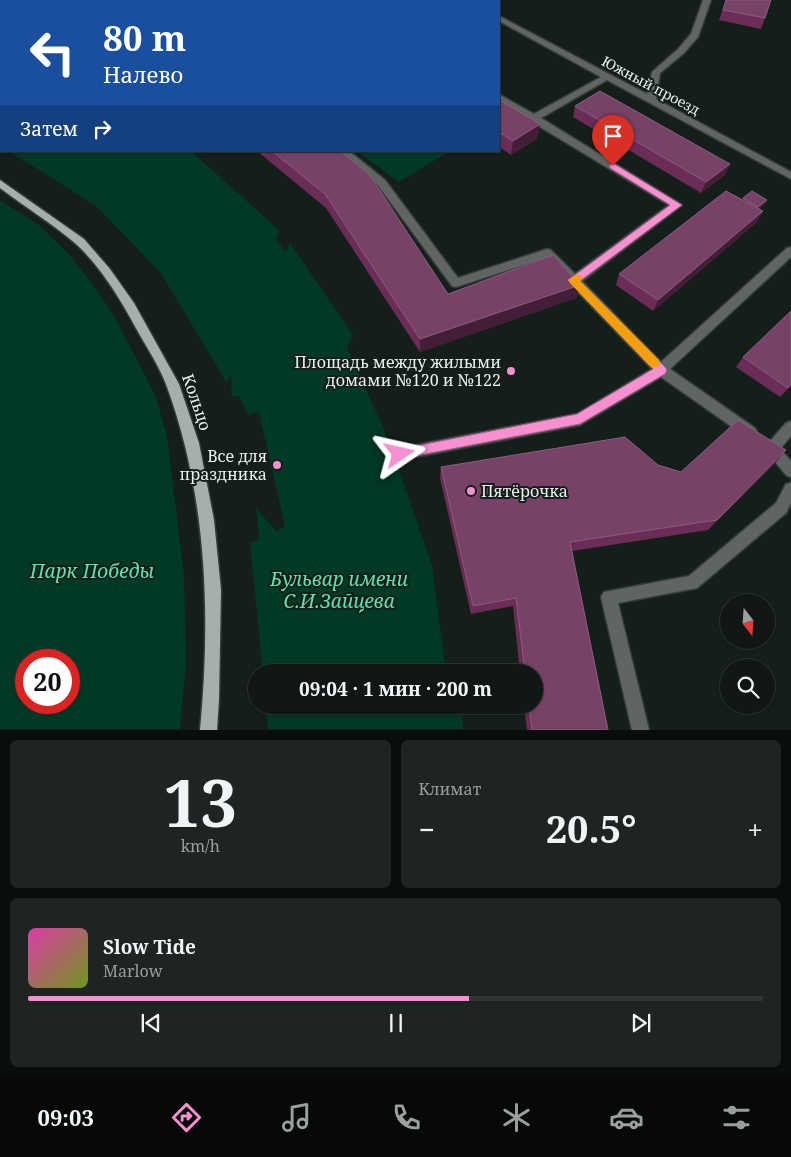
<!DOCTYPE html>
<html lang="ru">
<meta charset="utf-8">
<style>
:root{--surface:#101714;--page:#1e2422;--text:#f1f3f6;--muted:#9c9fa0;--line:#303634;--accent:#f690d0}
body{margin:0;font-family:"Noto Serif",serif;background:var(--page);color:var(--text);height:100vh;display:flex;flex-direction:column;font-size:19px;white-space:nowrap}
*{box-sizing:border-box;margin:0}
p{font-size:16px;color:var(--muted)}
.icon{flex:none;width:28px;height:28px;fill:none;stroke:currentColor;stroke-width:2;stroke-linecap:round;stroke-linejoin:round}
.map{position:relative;height:730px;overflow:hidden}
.details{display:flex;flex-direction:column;gap:10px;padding:10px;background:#090d0b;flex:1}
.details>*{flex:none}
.hud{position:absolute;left:0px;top:0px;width:500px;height:152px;box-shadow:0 1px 4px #0004,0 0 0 1px var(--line);background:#1a4fa0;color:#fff;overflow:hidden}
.needle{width:32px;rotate:163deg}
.controls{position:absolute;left:720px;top:594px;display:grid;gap:10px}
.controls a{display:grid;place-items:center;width:55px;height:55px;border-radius:50%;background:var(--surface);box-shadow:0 1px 4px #0004,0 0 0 1px var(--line);font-size:25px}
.speed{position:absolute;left:15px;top:649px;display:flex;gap:10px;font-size:25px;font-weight:700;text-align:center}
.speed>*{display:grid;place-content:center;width:65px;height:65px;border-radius:50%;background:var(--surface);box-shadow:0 1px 4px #0004,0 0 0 1px var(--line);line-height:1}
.speed .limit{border:8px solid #d22;background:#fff;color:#111}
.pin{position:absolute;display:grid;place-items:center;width:42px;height:42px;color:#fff;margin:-51px -21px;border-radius:50% 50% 50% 0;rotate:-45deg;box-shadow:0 0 5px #0007}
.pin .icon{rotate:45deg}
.me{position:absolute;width:55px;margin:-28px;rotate:79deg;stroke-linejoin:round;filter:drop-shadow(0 0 4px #0008)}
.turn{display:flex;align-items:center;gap:18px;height:105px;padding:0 20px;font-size:22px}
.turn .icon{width:65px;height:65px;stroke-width:2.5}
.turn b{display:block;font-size:35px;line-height:42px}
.then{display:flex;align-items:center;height:48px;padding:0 20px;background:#0003;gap:10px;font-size:19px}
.big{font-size:38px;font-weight:700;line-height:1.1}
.details .widget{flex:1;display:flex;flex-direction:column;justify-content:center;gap:8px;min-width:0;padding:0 18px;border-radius:8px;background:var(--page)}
.details .dial{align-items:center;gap:0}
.dial b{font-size:65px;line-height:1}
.song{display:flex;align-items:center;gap:15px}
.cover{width:60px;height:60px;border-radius:8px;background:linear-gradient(135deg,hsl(320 70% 55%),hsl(80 70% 35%))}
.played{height:5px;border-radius:2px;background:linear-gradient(90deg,var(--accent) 60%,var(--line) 60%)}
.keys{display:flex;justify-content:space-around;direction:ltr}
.heat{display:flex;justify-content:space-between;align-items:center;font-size:28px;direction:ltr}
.details .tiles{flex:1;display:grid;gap:10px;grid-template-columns:1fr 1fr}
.widget:last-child{grid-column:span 2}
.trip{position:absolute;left:248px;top:664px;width:295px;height:50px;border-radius:25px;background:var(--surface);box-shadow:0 1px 4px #0004,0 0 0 1px var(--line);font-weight:700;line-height:50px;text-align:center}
.tabs{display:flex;height:80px;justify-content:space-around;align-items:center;background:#060908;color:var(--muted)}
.tabs .icon{width:35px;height:35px}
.tabs .selected{color:var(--accent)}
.tabs b{font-size:22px;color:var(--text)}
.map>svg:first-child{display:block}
.green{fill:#003925;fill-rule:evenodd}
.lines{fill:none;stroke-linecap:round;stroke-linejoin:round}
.minor-casing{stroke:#333c38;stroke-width:3}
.major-casing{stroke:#333c38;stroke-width:3}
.minor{fill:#606563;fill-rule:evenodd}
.major{fill:#a5b0aa;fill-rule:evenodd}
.wall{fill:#6b2d57}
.shaded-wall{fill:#431e38}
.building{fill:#784267;stroke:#8a5d7c}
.route{fill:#f690d0;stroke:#a05e87}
.slow{fill:#f59e0b}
.poi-dot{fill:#f690d0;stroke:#151f1a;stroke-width:2}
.labels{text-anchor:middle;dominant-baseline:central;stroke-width:4;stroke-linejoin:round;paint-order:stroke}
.far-street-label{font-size:14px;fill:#eaf0ed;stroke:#151f1a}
.poi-label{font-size:16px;fill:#eaf0ed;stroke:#151f1a;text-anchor:end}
.street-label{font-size:16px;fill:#eaf0ed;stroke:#151f1a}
.near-park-label{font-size:19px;font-style:italic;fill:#5fe3ac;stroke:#151f1a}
</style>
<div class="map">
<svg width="791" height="730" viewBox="0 0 791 730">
<rect width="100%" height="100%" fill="#151f1a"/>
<!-- green -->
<path class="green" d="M0,0H59L1,1V146Z
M9,151H191L279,230L276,240L286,252L290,243L353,335L347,347L385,432L394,463H397L432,566L446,672H263L250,543L259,539L256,508L276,531L285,527L259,412L248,415L239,396L232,397L231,374L227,383L160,272L96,206Z
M356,151H450L399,182Z
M0,200L39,225L66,251L88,278L115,317L156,397L167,437L184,575L186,663L180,729H0ZM26,660H69V702H26Z
M266,705H461L463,729H268Z"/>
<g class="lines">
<!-- minor casing -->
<g class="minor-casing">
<path id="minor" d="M461,0H471L472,1H462Z
M703,0H711L698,37L684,53L660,73L656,99L791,172V179L607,80L541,118L682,205L582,281L661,362L787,248L791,247V257L670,369L755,428L757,432L755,436L750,438L745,436L661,377L580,425L400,460L395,458L393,454L395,450L400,448L577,414L652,369L545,258L456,287L452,286L377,184L337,151H349L385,180L458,278L547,249L551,250L575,274L669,205L499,102V95L502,96L534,114L601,77L499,21V16L647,94L652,72L678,49L691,34Z
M791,421V436L780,449L791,461V477L786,475L761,445L763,441L771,440L786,423Z
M791,483V503L786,513L697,588L618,603L649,730H632L601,597L604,592L689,576L776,503L786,484Z"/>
</g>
<!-- major casing -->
<g class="major-casing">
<path id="major" d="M0,180L84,239L110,269L134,303L179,384L199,443L214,520L221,590L219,699L217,730H200C211,615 207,496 167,387C160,367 147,348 137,330C121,300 101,267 76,244C53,224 25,207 0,188Z"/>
</g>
<!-- minor -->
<use href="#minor" class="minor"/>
<!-- major -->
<use href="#major" class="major"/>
</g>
<!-- wall -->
<path class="wall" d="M264,0H300L297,1H266Z
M375,0H432L435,1H377Z
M726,0L765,18L761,29L719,20Z
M499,100L540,124L537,139L511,155L499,147Z
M575,106L725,175L701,193L573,117Z
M257,151H340L448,294L580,285L576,298L420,352L326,208Z
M743,198L767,200L765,203L759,209L763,211L757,222L653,311L616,285L619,274L742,199Z
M791,311V386L780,397L736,367L743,357Z
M786,450L776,462L708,530L572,551L608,730H527L524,705H534V672H520L513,606L471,614L440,478L441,467L658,465L681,472Z"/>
<!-- shaded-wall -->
<path class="shaded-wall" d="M283,0H300L297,1H280Z
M540,124L537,139L511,155L513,141Z
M730,164L725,175L701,193L706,182Z
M767,200L765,203L756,211L758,207Z
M763,211L757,222L653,311L658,300Z
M580,285L576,298L420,352V339Z
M791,384V386L780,397L788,388Z
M786,450L776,462L708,530L717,520Z"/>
<!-- building -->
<path class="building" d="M68,0H127V1H67Z
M393,0H432L435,1H395Z
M726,0H771L765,18L723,10Z
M600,91L730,164L706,182L575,106Z
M499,100L540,124L513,141L499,132Z
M272,151H340L369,174L448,294L553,255L580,285L420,339L325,194Z
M726,191L763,211L658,300L619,274Z
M752,191L767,200L758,207L743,198Z
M791,311V384L788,388L743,357Z
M738,420L786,450L717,520L570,542L608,730H532L529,705H534V672H525L516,598L473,606L441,467L625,437L658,465L681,472Z"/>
<!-- route -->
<path class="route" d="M613,163L682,205L580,281L665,367L667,370L665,374L580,424L400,459L396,458L394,454L396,450L400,449L577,414L653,369L568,280L670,205L610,168L609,166Z"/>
<!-- slow -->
<path class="slow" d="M578,274L583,278L580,281L659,360L660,364L659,367H651L570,283L568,280Z"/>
<!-- markers -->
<g class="poi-dot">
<circle cx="511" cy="371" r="5"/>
<circle cx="277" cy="465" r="5"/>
<circle cx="471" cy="491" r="5"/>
</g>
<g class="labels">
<!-- far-street labels -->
<g class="far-street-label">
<text transform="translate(651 85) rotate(28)">Южный проезд</text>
</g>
<!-- poi labels -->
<g class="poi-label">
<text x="501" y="362">Площадь между жилыми<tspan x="501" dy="18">домами №120 и №122</tspan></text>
<text x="267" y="456">Все для<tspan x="267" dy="18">праздника</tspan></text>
<text x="481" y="491" text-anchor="start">Пятёрочка</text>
</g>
<!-- street labels -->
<g class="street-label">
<text transform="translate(197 402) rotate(71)">Кольцо</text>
</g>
<!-- near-park labels -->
<g class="near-park-label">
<text x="92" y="571">Парк Победы</text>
<text x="339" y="579">Бульвар имени<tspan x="339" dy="22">С.И.Зайцева</tspan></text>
</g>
</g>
</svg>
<div class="controls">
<a><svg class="needle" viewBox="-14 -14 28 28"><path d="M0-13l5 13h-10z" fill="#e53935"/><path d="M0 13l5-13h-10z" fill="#9c9fa0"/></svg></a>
<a><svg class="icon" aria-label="search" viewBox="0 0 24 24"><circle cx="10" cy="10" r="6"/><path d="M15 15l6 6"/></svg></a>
</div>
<div class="speed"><div class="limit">20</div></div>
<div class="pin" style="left:613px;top:166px;background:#d93025"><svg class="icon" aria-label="arrive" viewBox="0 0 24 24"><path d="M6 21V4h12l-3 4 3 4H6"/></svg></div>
<svg class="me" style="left:400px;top:454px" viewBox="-20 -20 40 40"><path d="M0-17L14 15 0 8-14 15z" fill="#f690d0" stroke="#fff" stroke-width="4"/></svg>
<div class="trip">09:04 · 1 мин · 200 m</div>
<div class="hud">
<div class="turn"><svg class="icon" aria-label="left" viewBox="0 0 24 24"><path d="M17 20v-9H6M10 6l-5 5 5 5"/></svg><div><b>80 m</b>Налево</div></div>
<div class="then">Затем<svg class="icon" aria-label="right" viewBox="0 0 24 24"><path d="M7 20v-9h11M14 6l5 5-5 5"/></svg></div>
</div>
</div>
<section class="details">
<div class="tiles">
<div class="widget dial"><b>13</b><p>km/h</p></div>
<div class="widget"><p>Климат</p>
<div class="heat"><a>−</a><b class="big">20.5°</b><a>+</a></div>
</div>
<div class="widget">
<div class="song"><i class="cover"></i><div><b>Slow Tide</b><p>Marlow</p></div></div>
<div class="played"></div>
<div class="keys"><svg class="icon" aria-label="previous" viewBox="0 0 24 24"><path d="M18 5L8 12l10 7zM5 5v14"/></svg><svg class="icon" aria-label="pause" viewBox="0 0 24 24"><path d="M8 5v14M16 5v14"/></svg><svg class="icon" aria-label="next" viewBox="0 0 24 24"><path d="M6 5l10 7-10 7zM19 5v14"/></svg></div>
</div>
</div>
</section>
<nav class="tabs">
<b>09:03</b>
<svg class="icon selected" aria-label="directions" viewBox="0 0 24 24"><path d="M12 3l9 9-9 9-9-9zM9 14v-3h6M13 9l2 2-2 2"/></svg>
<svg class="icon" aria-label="music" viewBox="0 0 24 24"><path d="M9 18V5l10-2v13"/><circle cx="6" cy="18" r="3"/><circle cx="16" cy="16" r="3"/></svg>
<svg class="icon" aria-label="phone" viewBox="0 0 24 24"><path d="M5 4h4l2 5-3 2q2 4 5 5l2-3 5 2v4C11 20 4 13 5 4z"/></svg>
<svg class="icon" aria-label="climate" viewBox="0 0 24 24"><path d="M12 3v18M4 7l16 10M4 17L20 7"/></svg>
<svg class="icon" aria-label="car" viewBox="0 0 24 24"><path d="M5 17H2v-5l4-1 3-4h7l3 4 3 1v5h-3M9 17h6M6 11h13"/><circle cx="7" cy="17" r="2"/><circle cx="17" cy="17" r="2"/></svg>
<svg class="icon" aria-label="filters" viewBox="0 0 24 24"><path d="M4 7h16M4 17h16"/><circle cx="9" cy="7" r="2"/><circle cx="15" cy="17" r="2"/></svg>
</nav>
